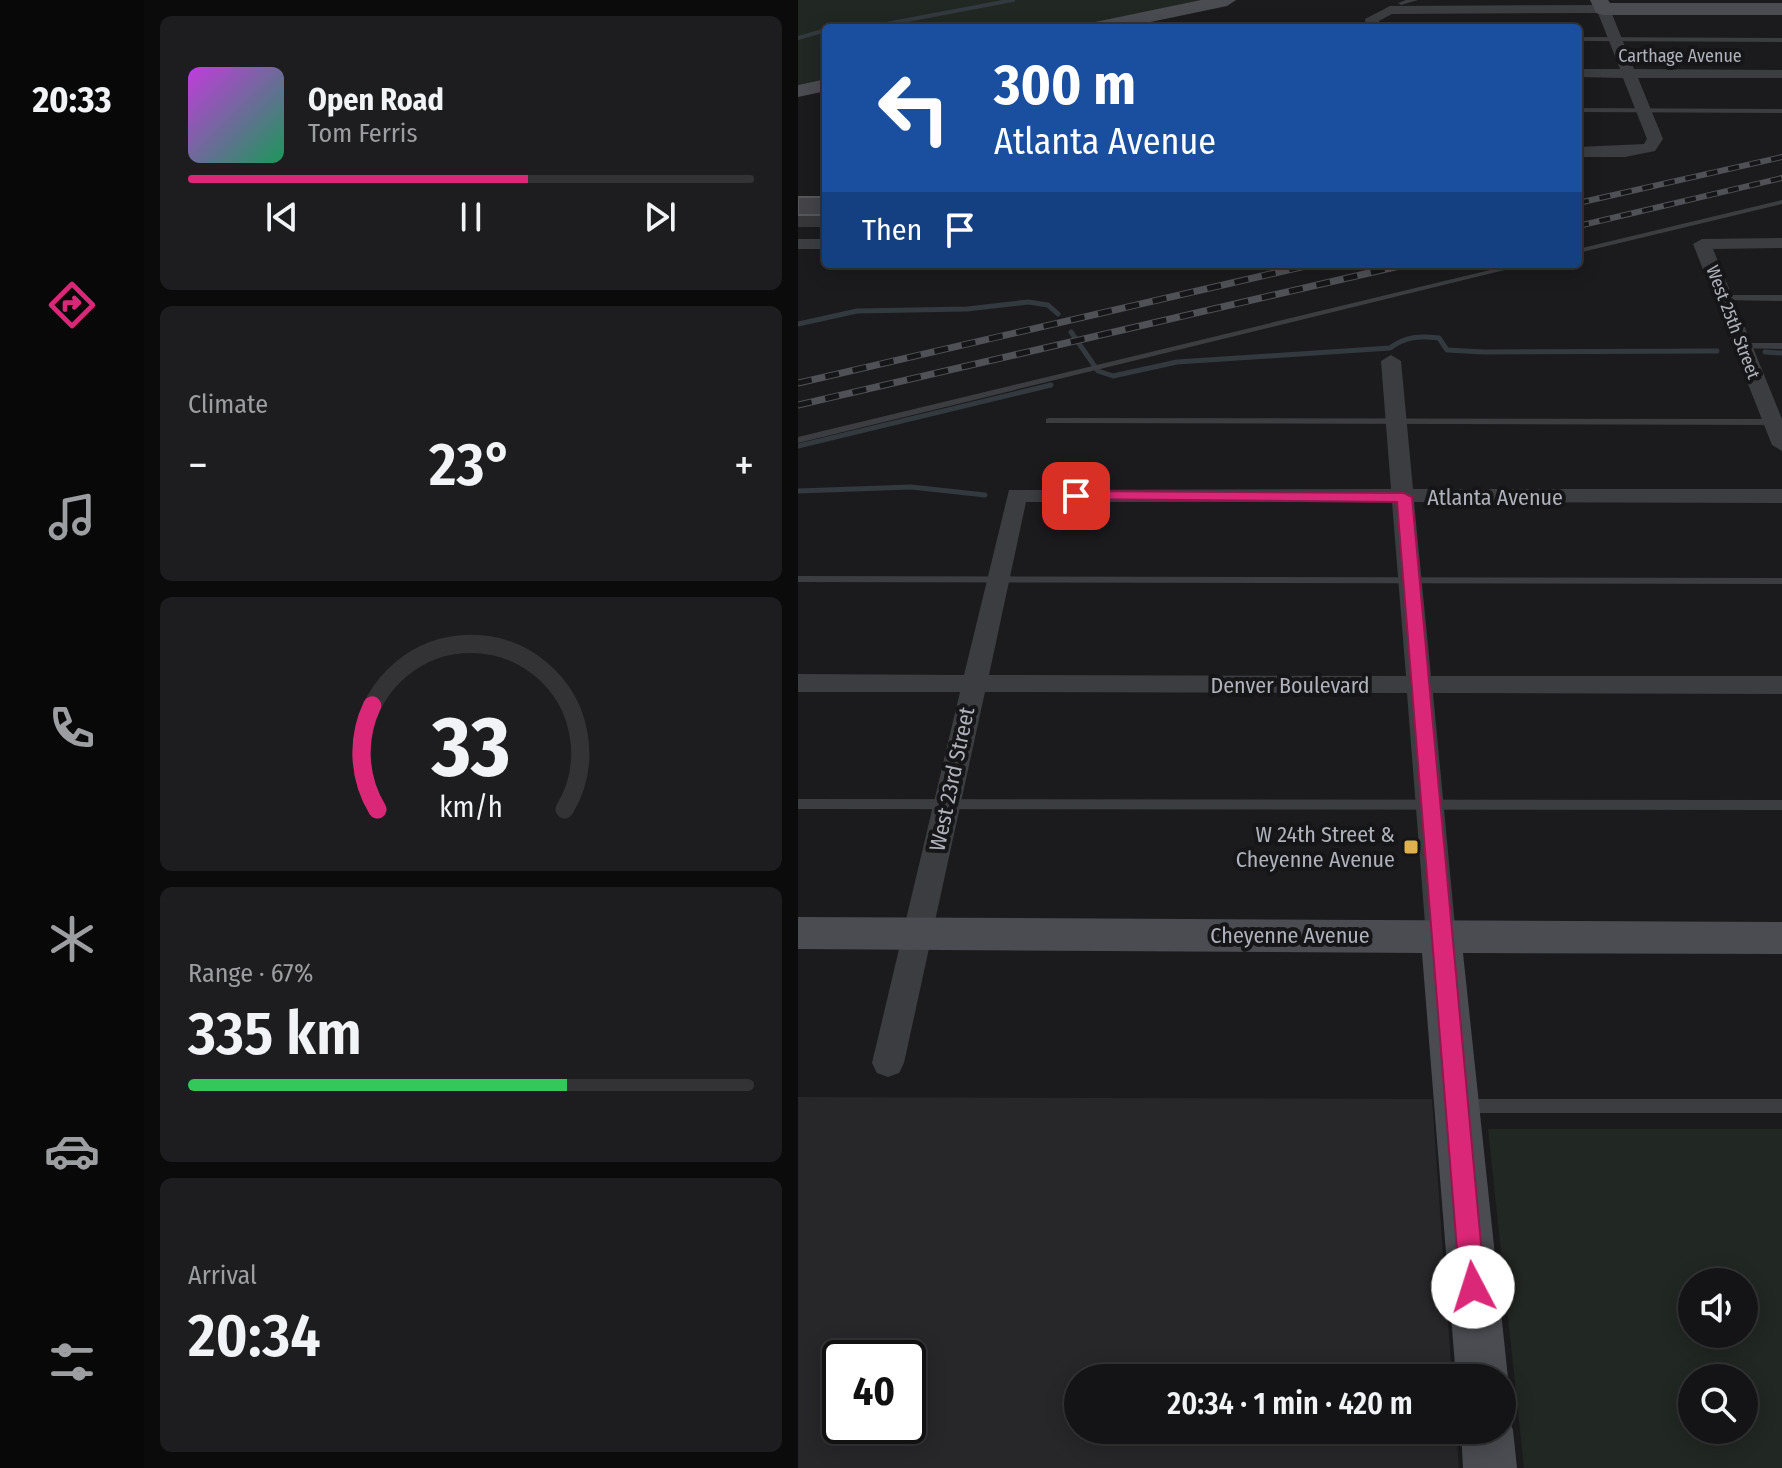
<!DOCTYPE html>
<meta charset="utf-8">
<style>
:root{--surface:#141416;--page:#1d1d1f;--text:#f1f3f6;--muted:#9d9ea1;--line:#333335;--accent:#db2777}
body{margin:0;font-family:"Fira Sans Condensed",sans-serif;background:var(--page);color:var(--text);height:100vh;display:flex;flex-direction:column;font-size:30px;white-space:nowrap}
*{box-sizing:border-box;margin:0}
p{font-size:26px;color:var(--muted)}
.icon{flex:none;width:44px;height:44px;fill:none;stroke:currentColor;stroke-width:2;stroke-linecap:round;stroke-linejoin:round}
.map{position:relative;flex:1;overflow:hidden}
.side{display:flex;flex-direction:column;gap:16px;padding:16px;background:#0b0b0c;width:654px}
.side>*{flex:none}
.hud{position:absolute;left:24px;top:24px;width:760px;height:244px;border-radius:8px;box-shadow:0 4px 20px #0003,0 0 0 2px var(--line);background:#1a4fa0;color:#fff;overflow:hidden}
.buttons{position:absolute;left:880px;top:1268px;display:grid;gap:16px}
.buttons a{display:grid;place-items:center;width:80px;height:80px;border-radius:50%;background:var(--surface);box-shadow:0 4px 20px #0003,0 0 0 2px var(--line);font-size:40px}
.speed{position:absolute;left:24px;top:1340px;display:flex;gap:16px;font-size:40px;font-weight:700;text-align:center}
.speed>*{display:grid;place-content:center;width:104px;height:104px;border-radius:50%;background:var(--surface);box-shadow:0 4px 20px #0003,0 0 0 2px var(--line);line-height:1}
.speed .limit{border:4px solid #111;border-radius:12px;background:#fff;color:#111}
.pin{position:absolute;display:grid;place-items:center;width:68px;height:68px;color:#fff;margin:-34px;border-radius:16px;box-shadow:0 4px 12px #0006}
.me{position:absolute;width:88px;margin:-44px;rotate:355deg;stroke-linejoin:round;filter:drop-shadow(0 0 6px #0008)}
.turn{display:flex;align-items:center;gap:28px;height:168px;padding:0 40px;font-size:36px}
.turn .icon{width:104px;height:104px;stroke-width:2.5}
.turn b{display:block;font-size:56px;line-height:68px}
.then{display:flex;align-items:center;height:76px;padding:0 40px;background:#0003;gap:16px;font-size:30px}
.big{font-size:60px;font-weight:600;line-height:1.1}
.side .widget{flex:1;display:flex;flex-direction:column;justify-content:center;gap:12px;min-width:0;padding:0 28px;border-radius:12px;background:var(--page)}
.side .dial{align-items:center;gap:0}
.dial svg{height:208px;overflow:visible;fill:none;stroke:var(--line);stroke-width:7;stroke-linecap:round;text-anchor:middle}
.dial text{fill:var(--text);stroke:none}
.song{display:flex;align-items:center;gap:24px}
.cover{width:96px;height:96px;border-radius:12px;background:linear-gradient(135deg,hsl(290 70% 55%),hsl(150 70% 35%))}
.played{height:8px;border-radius:4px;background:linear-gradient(90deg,var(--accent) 60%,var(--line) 60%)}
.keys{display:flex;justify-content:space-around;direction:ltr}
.heat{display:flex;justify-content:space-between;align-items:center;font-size:44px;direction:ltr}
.charge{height:12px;border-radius:6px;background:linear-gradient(90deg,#34c759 67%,var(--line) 0)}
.trip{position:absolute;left:266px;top:1364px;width:452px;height:80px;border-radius:40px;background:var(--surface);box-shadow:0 4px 20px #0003,0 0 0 2px var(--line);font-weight:600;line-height:80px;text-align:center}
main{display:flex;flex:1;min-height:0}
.tab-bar{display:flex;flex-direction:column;width:144px;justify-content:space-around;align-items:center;background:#080809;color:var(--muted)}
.tab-bar .icon{width:56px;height:56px}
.tab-bar .selected{color:var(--accent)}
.tab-bar b{font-size:36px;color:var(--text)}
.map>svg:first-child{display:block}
.built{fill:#272729;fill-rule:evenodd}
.green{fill:#212722;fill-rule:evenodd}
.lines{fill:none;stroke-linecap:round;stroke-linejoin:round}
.stream-far1{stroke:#32393f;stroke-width:4}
.stream{stroke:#32393f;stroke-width:5}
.lane{fill:#3c3d41;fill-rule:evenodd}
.street{fill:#3c3d41;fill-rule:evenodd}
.secondary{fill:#4a4c51;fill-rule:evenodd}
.rail-far1-casing{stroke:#4f5156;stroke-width:6}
.rail-casing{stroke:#4f5156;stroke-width:7}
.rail-far1{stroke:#161618;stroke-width:4;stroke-dasharray:11;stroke-linecap:butt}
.rail{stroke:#161618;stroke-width:5;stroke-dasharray:14;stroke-linecap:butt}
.wall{fill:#37373a}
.building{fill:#444448;stroke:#55565a;stroke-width:2}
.route{fill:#db2777;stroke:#8e194d;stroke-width:2}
.poi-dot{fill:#dfb050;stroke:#161618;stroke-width:3}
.labels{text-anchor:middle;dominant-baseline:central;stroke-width:8;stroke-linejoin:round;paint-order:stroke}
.far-street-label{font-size:18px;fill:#afb2bb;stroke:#161618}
.street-label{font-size:22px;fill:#afb2bb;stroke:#161618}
.poi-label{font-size:22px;fill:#afb2bb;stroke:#161618;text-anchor:end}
</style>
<main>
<nav class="tab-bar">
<b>20:33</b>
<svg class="icon selected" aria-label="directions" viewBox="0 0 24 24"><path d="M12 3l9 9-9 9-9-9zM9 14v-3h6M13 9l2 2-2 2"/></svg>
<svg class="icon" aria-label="music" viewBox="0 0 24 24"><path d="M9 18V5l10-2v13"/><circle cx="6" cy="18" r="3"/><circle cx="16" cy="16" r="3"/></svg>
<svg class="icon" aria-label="phone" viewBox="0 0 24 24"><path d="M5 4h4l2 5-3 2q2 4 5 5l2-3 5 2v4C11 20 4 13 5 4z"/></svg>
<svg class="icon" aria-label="climate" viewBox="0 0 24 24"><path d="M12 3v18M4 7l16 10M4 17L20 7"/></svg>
<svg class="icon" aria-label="car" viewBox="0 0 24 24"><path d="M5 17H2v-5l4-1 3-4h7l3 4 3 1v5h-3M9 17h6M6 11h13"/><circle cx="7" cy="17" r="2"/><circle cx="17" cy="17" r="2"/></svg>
<svg class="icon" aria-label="filters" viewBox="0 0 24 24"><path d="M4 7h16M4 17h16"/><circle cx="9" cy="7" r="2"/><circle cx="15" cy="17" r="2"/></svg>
</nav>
<section class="side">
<div class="widget">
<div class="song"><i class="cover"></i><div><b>Open Road</b><p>Tom Ferris</p></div></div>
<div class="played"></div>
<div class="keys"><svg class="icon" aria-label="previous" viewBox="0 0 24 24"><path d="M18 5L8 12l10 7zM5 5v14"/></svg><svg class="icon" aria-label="pause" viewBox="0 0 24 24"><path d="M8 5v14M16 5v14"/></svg><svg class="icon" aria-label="next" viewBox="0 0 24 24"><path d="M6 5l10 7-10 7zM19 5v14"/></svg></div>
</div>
<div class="widget"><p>Climate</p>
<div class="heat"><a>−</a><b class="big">23°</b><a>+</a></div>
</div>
<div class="widget dial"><svg viewBox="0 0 100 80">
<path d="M14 69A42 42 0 1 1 86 69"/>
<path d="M14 69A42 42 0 0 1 12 29" stroke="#db2777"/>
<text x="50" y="56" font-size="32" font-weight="700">33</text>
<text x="50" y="72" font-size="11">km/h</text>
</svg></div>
<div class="widget"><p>Range · 67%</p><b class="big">335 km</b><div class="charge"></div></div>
<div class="widget"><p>Arrival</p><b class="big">20:34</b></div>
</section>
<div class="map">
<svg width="984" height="1468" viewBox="0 0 984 1468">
<rect width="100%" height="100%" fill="#1b1b1d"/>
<!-- built -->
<path class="built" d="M0,1097L634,1099L654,1378H280V1430H658L661,1468H0ZM42,1358H110V1426H42Z"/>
<!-- green -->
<path class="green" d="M0,0H405L272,28H28V79L0,85Z
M690,1129H984V1468H726ZM894,1282H946V1334H894ZM894,1378H946V1430H894Z"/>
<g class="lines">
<!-- stream-far1 -->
<path class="stream-far1" d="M67,28L215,0
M0,38L28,30"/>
<!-- stream -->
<path class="stream" d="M0,324L59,311L169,309L230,302L250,305L260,314
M273,332L300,371L315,376L379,362L592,348C608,336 622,336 641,338L649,350L686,352L919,351
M967,352L984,353
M0,446L253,385
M0,491L113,487L187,495"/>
<!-- lane -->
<path class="lane" d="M608,0H620L603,5L600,3Z
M780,37L984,38V42L780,41Z
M780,108L984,109V113L780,112Z
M984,200V204L780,253V249Z
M717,264H731L0,443V437Z
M925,295H984V301L922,300V296Z
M944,343H984V349L941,348V344Z
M251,418L984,419V425L248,423V419Z
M0,576L984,578V584L0,582Z
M0,799L984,800V810L0,809Z
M665,1099H984V1113H665L660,1111L658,1106L660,1101Z"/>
<!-- street -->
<path class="street" d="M805,5L812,9L836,69L984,70V78H840L865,139L857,151L827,157H780V147L846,144L849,139L825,78L780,77V69H822L800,13L594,14L581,21L582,28H568L567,19L592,6Z
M984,238V248L915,249L984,419V451L974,445L895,244L904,239Z
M0,239H28V249H0Z
M593,355L603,361L615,489H984V503L616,502L633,676H984V694L635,693L658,936L653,944L643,948L633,944L628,936L609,693L187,692L106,1063L101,1073L90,1077L79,1073L74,1063L162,692H0V674L166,675L211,490L593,489L583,361ZM228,502H594L608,676L191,675Z"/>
<!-- secondary -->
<path class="secondary" d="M403,0H438L429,6L324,28H287L297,22Z
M792,0H810L812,3H984V15H805L798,13Z
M28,79V91L0,97V85Z
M0,917L984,922V954L665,953L710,1378L704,1392V1378H658L624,953L0,949Z
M704,1410L708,1411L715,1430L719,1468H665L663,1430H704Z"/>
<!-- rail-far1 casing -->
<g class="rail-far1-casing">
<path id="rail-far1" d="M780,203L984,157
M780,226L984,178"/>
</g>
<!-- rail casing -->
<g class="rail-casing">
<path id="rail" d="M0,383L516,264
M0,405L610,264"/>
</g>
<!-- rail-far1 -->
<use href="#rail-far1" class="rail-far1"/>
<!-- rail -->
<use href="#rail" class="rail"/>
</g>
<!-- wall -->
<path class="wall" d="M0,197H28V227H0Z"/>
<!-- building -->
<path class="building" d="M0,197H28V215H0Z"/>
<!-- route -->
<path class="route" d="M278,491L606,493L614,497L687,1287L684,1296L675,1299L666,1296L662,1287L599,502L273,499V492Z"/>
<!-- markers -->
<rect class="poi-dot" x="605" y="839" width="16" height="16" rx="4"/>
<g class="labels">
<!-- far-street labels -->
<g class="far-street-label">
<text x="882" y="56">Carthage Avenue</text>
<text transform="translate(935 322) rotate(69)">West 25th Street</text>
</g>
<!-- street labels -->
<g class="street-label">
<text x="697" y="497">Atlanta Avenue</text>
<text x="492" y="685">Denver Boulevard</text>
<text transform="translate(154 779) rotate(-78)">West 23rd Street</text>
<text x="492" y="935">Cheyenne Avenue</text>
</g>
<!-- poi labels -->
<g class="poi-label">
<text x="597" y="834">W 24th Street &amp;<tspan x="597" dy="25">Cheyenne Avenue</tspan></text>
</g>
</g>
</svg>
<div class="buttons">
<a><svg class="icon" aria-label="sound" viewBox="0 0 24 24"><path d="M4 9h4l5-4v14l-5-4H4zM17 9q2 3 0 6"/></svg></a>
<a><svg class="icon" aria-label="search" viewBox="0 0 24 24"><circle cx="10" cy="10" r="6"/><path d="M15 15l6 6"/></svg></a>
</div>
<div class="speed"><div class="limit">40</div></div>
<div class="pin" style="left:278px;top:496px;background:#d93025"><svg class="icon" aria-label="arrive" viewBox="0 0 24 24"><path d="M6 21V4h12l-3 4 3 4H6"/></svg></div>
<svg class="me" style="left:675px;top:1287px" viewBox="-20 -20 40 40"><circle r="19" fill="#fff"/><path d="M0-13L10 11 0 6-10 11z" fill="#db2777"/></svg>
<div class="trip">20:34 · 1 min · 420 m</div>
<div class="hud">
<div class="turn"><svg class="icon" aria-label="left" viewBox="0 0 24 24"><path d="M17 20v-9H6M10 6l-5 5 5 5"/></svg><div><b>300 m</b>Atlanta Avenue</div></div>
<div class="then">Then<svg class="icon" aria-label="arrive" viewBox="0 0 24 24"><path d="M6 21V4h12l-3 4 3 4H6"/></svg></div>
</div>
</div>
</main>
